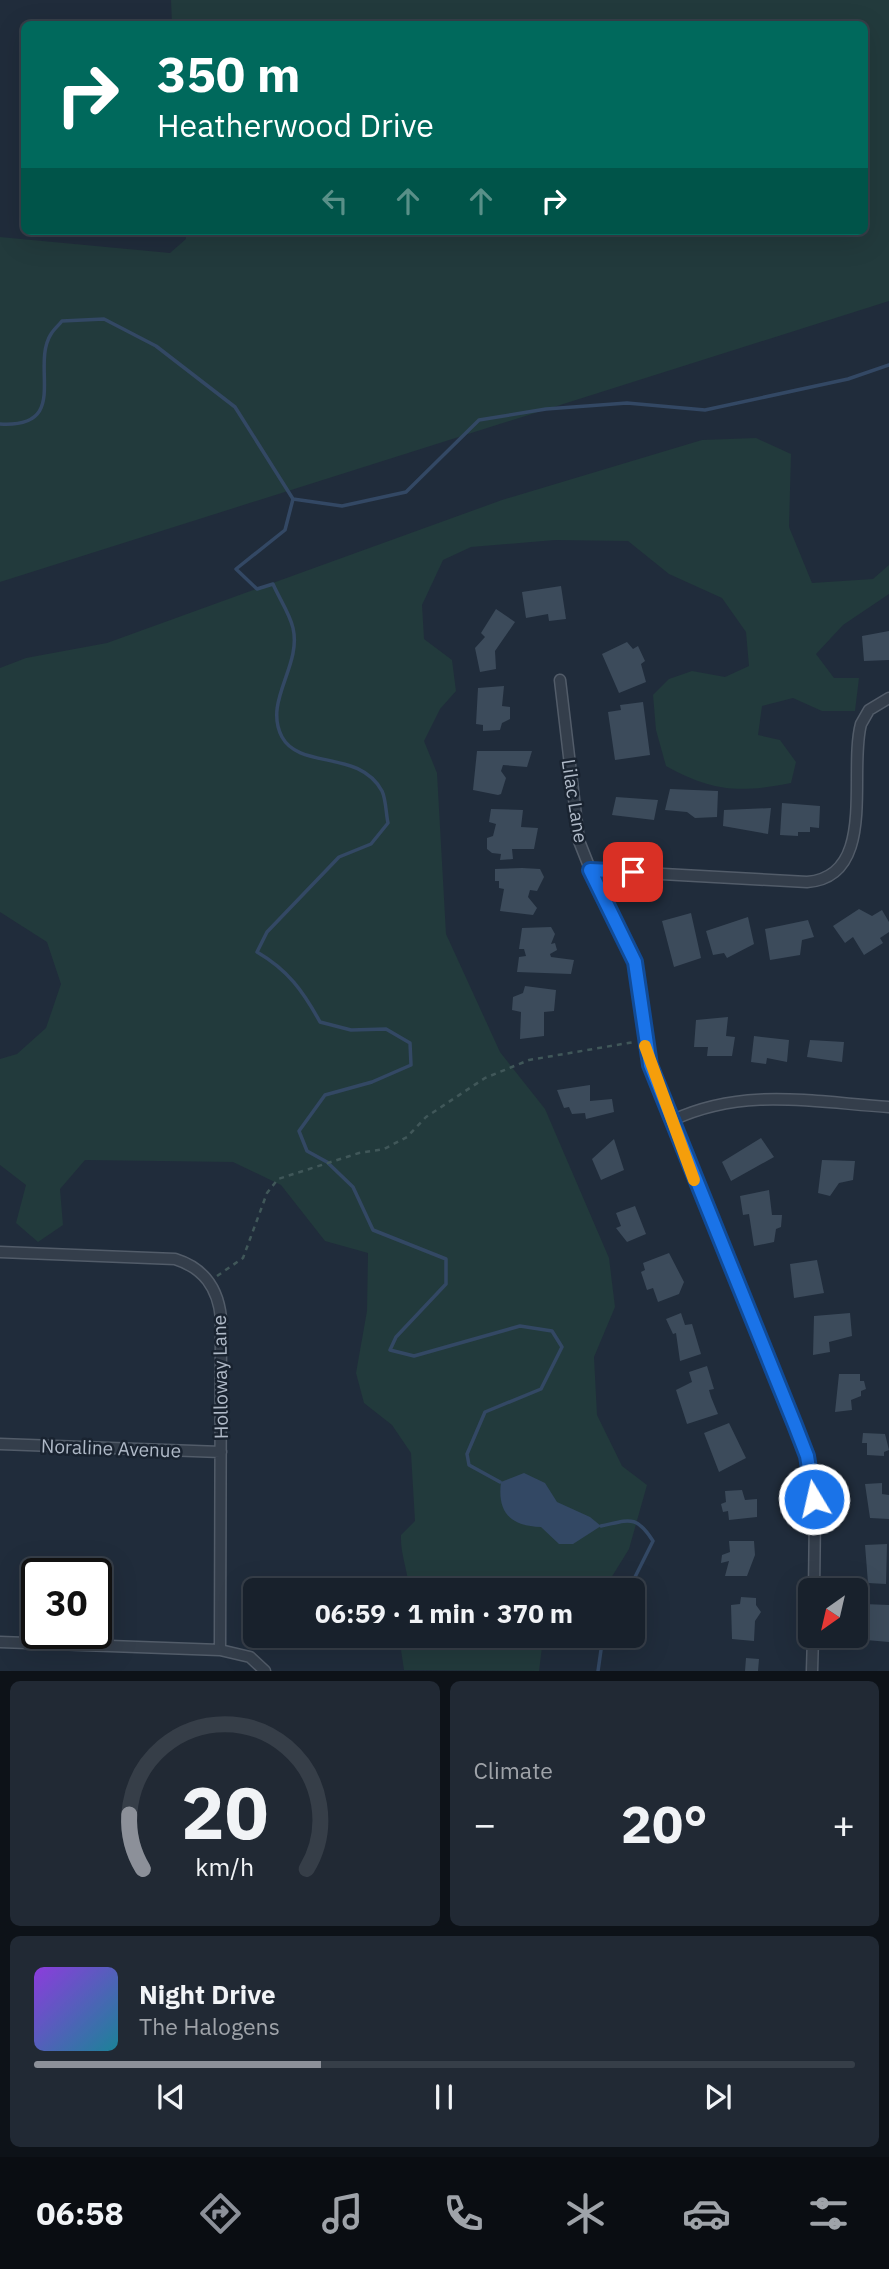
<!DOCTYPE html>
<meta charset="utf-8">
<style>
:root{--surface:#18212c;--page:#212934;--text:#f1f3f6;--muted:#9fa3a9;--line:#363e48;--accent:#8c9099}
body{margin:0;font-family:"IBM Plex Sans",sans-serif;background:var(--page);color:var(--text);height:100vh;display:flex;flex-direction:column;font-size:26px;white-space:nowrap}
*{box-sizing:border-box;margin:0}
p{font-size:23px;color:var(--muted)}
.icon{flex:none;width:38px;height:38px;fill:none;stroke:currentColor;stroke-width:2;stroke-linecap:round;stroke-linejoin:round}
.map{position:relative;height:1671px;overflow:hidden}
.panel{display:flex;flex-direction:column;gap:10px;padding:10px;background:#0d1218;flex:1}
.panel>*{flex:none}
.banner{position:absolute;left:21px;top:21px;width:847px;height:214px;border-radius:10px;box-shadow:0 7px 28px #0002,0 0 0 2px var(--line);background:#00695c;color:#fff;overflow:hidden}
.needle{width:46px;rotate:214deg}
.fabs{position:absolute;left:798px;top:1578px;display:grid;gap:14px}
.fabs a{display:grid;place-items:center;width:70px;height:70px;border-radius:10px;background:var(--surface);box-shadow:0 7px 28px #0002,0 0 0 2px var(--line);font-size:35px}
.speed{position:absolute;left:21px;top:1558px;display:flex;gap:14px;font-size:35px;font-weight:700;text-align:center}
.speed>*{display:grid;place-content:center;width:91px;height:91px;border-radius:50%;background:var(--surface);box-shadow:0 7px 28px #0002,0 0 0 2px var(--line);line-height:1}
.speed .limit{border:4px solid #111;border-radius:10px;background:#fff;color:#111}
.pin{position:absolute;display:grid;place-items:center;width:60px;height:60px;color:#fff;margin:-30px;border-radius:14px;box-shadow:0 4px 10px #0006}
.me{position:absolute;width:77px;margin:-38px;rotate:351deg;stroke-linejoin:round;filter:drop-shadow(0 0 5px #0008)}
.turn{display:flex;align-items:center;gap:24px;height:147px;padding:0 21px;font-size:32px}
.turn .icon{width:91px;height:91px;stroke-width:2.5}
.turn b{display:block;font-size:49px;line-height:60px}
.lanes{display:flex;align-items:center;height:66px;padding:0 21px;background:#0003;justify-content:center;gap:35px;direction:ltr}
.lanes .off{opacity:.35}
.big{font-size:52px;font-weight:700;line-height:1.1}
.panel .card{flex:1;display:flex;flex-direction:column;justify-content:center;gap:10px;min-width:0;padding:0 24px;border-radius:10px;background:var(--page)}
.panel .dial{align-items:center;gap:0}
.dial svg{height:182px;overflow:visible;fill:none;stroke:var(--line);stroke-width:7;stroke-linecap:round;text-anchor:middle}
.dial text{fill:var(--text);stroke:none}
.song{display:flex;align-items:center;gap:21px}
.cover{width:84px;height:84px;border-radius:10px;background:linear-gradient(135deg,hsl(270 70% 55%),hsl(190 70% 35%))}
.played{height:7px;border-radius:4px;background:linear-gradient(90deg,var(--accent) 35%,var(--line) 35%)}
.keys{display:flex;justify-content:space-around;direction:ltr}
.heat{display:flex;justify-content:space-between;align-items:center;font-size:38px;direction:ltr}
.panel .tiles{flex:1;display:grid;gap:10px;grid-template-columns:1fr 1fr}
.card:last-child{grid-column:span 2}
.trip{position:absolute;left:243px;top:1578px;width:402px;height:70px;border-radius:10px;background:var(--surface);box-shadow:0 7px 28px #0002,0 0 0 2px var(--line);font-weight:700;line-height:70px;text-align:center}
.dock{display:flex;height:112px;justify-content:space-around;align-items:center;background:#0a0d12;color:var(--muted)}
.dock .icon{width:49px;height:49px}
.dock .selected{color:var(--accent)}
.dock b{font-size:32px;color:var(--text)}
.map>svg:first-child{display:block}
.green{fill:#223a3c}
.water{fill:#334864}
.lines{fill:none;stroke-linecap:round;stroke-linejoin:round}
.stream{stroke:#334864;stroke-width:3.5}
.building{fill:#3c4b5b}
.street-casing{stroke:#525c69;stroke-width:13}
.path{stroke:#405759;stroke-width:2.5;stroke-dasharray:5 5;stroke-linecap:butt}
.street{stroke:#343e4b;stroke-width:10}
.route-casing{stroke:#114b97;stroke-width:18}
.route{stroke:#1a73e8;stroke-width:12}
.slow{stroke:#f59e0b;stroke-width:12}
.labels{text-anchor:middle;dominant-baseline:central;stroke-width:5;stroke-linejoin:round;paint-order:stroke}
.street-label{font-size:19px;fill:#afb9c7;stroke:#192330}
</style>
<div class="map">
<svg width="889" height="1671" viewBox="0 0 889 1671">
<rect width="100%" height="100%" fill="#202c3b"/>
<!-- green -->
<path class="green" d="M171,0H889V301L0,582V237L170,253L186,239V231H864V24H172Z
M756,438L791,454L789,527L812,583L873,579L889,565V594L843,625L816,654L834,678H859L855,711H822L793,698L762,706L758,735L780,740L796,762L791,783C739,793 713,792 666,766L656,730L653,695L669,679L692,671L725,677L749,666L746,632L722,598L669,574L628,541L555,540L471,547L443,560L422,605L424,639L452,660L456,691L440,709L424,741L437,773L446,934L500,1052L545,1109L609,1258L615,1307L594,1357L597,1415L622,1466L647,1485L629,1549L603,1591H408C410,1575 400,1556 401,1535L415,1521L411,1453L392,1425L364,1403L356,1373L367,1311L368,1253L325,1241L281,1185L233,1162L85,1160L60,1189L63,1225L38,1242L16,1223L26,1185L0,1165V1059L17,1054L46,1028L61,984L47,942L0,912V668L26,658L107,643L502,500L702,440Z
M402,1636H551L542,1647L539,1671L404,1670L401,1650Z"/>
<!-- water -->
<path class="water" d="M524,1473L545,1483L557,1502L590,1517L601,1526L573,1544H559L541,1527C511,1526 497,1513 501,1482Z"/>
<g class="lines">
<!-- stream -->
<path class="stream" d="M0,424C71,428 30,367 51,334C54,329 59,325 62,321L104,319L156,346L235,407L293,499L285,530L236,569L257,589L273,584C279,598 290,614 293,628C302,666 263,701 282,737C300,770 359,749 382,791C386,799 386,814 388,823L371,844L339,857L267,932L257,952C288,970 303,991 320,1022L351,1030L386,1029L410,1043L411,1065L372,1082L325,1095L299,1131L307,1151L327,1162L353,1187L373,1230L446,1259V1284L396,1337L390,1350L414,1356L520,1326L552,1331L562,1347L541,1389L485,1412L467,1454L469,1465L500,1482
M293,499L342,506L406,492L479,420L546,409L627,403L705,410L848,379L889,365
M601,1526C629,1520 636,1514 653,1541L635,1577L624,1591
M598,1671L603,1636"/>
</g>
<!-- building -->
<path class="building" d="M561,586L566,619L549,621L548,614L526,618L522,592Z
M496,609L515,622L495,651L496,669L480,672L475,648L485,637L481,633Z
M889,631V660L864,661L862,636Z
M627,642L633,649L638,646L645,661L641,664L646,682L619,693L602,654Z
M504,686L502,706L510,707V719L502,723L500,730L483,731V725L476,724L478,688Z
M643,702L650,755L615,760L608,712L621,710L620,705Z
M477,751H532L527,767L503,765L501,771L506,778L501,794L498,795L473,790Z
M670,789L718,791L717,817L695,818L687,812L665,810Z
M616,797L658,800L654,820L612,815Z
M782,803L820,806L819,828L810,827V832H798V836L780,835Z
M771,808L768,834L723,826L724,810Z
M491,809L523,810L521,827L538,828L534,849H512L513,859L500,860L501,854L492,853L487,849V838L493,836L496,824L489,822Z
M522,868L540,869L544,877L537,891L530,890L528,897L537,908L533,915L500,911L504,889L499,888V881H495V869Z
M859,909L872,916L882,910L889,922V932L880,938L883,943L864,955L853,937L845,943L833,926Z
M691,913L701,958L674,967L662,921Z
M748,917L754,944L727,958L724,953L713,955L706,931Z
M808,920L814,937L802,940L800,955L770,960L765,929Z
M551,927L555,934L551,944L555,943L557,950L550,954L551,957L574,960L571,974L517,972L519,957L526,956L524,949H519L522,928Z
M525,986L556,990L554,1011L544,1012V1036L520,1039L521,1012L512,1010L513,997L523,993Z
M728,1017L726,1036L735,1037L732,1056H707L708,1047H694L696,1020Z
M754,1036L789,1040L787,1062L767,1058L766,1064L751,1062Z
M810,1040L844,1042L842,1062L807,1057Z
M590,1085V1101L612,1099L614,1112L586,1119L585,1113L572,1114L569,1107L564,1108L557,1090Z
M761,1138L774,1157L731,1181L722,1162Z
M614,1139L624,1170L601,1180L592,1159Z
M822,1160L855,1161L853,1180L839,1183L830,1196L818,1193Z
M769,1190L772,1215H782L781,1227L776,1229L774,1242L754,1246L749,1214L743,1215L740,1196Z
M635,1206L646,1234L627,1242L616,1228L621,1226L616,1213Z
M669,1253L684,1282L679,1294L658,1302L653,1288L647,1290L641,1272L645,1270L643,1263Z
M817,1260L824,1293L794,1298L790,1264Z
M681,1313L685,1325L692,1324L701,1354L680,1361L676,1333L673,1334L666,1319Z
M850,1313L852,1336L829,1342L830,1352L813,1355L814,1316Z
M707,1366L714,1389L709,1390L711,1397L718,1414L687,1424L676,1390L692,1382L689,1372Z
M839,1374H860V1381H864L866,1389L861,1391V1396L851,1400L852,1410L835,1412Z
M729,1423L746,1458L719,1472L704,1433Z
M863,1433L885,1434L889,1450L884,1452V1456L867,1455V1443H862Z
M882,1483V1494L889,1495V1519L870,1518L865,1484Z
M742,1490L745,1500L757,1499V1517L729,1520L728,1511L723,1512L721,1504L726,1502L725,1491Z
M729,1541H754L755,1555L747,1576H725L729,1561L721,1563L722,1555L730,1552Z
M887,1544L886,1584L868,1583L865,1545Z
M741,1597L756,1598V1605L761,1612L755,1621L754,1641L732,1639L731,1605L740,1604Z
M864,1604L889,1605V1642L866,1640Z
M746,1658L759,1659L758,1671H745Z"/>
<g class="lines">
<!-- street casing -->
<g class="street-casing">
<path id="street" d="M560,680L579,841L596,884L635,962L650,1065L807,1456L815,1513L814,1591
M590,870L807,882C878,877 848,772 861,724L869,710L889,698
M673,1120C744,1087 813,1102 889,1107
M0,1252L175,1259C204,1268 218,1288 221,1318L220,1650
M0,1444L221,1452
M0,1642L220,1650L250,1657L265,1671
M812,1671L813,1636"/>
</g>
<!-- path -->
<path class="path" d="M217,1276L243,1258L267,1193L278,1179L359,1153L384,1149L407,1137L426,1117L485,1078L529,1060L634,1042"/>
<!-- street -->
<use href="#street" class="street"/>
</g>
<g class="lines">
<!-- route casing -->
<g class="route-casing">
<path id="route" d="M633,872L590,870L635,962L650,1065L795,1425L807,1456L814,1499"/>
</g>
<!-- route -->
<use href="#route" class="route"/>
<!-- slow -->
<path class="slow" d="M645,1046L694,1180"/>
</g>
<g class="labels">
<!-- street labels -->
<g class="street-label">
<text transform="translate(575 801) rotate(81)">Lilac Lane</text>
<text transform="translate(220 1377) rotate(-91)">Holloway Lane</text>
<text transform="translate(111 1448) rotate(2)">Noraline Avenue</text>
</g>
</g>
</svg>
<div class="fabs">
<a><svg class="needle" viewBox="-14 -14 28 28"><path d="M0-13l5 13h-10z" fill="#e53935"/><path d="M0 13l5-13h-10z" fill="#9fa3a9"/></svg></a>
</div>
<div class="speed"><div class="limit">30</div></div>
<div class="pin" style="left:633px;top:872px;background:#d93025"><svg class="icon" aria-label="arrive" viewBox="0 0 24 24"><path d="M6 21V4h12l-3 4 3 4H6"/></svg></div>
<svg class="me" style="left:814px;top:1499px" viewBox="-20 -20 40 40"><circle r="17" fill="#1a73e8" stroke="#fff" stroke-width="3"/><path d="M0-11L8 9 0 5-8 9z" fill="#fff"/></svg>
<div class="trip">06:59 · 1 min · 370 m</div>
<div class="banner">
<div class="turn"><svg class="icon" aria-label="right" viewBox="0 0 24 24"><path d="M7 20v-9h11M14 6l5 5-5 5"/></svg><div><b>350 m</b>Heatherwood Drive</div></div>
<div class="lanes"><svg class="icon off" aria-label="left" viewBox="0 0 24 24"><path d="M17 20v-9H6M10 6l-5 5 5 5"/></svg><svg class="icon off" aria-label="ahead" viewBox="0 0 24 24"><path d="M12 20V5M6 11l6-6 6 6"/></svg><svg class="icon off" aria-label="ahead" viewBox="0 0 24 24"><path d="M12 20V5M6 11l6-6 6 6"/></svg><svg class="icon" aria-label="right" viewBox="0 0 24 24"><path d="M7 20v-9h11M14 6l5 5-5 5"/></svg></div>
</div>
</div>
<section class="panel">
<div class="tiles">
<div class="card dial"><svg viewBox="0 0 100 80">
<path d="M14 69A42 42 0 1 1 86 69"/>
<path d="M14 69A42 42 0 0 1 8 45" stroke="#8c9099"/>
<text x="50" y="56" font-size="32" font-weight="700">20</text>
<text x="50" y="72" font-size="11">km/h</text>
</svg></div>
<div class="card"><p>Climate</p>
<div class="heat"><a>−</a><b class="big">20°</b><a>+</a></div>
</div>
<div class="card">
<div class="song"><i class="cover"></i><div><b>Night Drive</b><p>The Halogens</p></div></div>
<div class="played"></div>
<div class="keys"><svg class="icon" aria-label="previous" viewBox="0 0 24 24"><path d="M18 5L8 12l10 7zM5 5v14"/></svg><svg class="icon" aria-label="pause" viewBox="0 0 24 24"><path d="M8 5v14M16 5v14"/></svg><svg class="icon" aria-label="next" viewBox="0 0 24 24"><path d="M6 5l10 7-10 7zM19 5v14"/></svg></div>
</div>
</div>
</section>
<nav class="dock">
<b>06:58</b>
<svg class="icon selected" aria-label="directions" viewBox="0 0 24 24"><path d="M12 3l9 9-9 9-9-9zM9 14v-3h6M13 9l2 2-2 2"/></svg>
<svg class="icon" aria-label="music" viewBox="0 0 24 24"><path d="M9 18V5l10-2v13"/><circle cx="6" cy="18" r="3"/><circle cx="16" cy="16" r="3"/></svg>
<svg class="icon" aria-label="phone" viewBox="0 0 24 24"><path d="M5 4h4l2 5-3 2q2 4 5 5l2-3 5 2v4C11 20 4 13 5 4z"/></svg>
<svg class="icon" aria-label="climate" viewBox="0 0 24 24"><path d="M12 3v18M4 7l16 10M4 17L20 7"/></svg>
<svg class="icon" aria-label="car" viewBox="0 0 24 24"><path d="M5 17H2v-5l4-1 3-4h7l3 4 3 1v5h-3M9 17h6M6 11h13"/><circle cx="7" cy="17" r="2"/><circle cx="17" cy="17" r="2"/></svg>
<svg class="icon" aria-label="filters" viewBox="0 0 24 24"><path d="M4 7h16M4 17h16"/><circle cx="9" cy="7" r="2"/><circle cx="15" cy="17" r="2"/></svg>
</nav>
